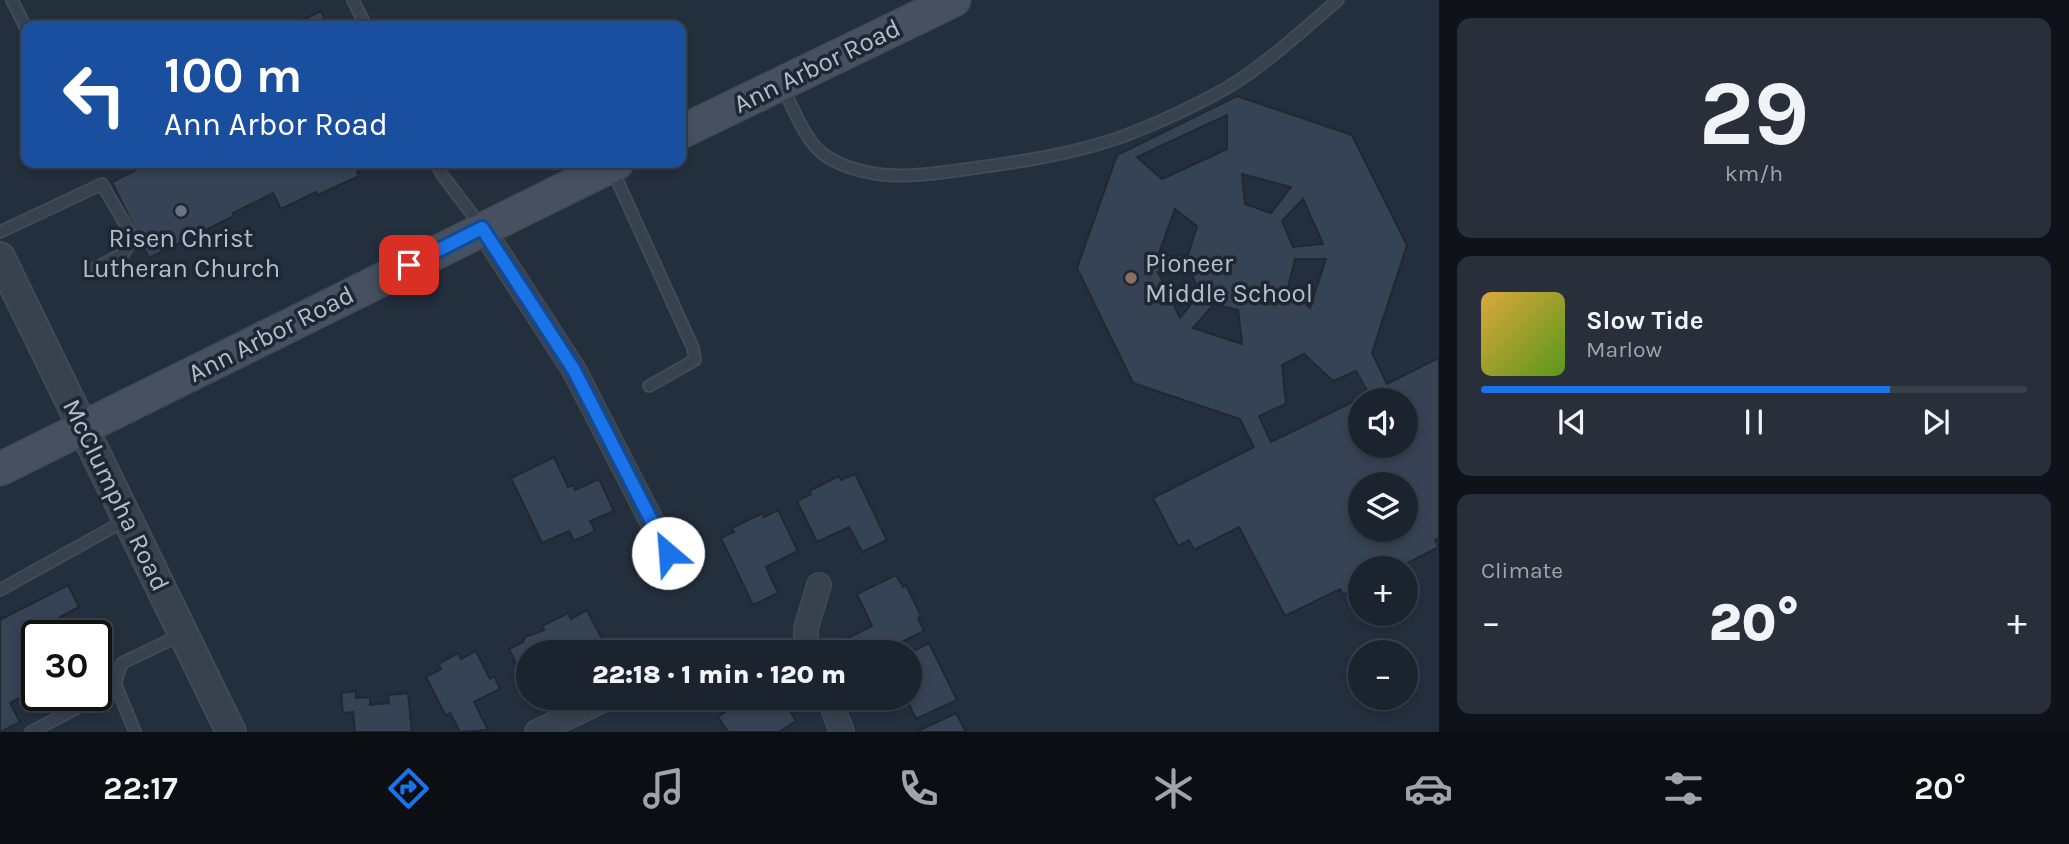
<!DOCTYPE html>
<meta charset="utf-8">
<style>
:root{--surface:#1b232e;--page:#282f3a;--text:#f1f3f6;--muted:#a0a4aa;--line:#39404a;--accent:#1a73e8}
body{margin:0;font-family:Karla,sans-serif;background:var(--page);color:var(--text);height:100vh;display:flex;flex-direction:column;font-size:26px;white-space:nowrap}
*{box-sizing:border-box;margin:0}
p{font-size:23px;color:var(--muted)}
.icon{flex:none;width:38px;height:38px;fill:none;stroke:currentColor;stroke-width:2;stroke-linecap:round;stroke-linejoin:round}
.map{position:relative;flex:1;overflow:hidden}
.side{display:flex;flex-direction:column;gap:18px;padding:18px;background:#0f1319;width:630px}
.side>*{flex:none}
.guide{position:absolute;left:21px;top:21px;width:665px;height:147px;border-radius:14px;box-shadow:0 4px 10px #0003,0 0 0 2px var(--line);background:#1a4fa0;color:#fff;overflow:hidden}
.fabs{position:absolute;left:1348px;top:388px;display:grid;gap:14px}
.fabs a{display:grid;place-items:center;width:70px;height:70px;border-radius:50%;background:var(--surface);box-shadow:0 4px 10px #0003,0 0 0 2px var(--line);font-size:35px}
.speed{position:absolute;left:21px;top:620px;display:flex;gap:14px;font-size:35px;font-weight:700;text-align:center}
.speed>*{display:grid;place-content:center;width:91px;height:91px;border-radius:50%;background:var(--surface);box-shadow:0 4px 10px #0003,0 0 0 2px var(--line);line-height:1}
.speed .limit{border:4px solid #111;border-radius:10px;background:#fff;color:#111}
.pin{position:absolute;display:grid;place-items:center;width:60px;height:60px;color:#fff;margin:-30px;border-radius:14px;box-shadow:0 4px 10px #0006}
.me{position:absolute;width:77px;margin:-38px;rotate:333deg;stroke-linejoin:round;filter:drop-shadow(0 0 5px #0008)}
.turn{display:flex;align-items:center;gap:24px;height:147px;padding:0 28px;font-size:32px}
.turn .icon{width:91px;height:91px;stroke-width:2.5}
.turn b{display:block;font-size:49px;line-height:60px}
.big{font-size:52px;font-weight:800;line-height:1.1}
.side .card{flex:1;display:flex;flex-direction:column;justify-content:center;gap:10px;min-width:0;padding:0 24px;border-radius:14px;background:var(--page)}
.side .dial{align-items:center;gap:0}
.dial b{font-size:91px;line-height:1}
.song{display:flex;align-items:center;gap:21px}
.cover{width:84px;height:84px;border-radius:10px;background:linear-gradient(135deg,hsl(40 70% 55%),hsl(90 70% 35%))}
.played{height:7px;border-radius:4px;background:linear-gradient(90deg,var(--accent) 75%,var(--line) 75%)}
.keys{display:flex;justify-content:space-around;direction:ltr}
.heat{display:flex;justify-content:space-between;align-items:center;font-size:38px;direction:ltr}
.trip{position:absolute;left:516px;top:640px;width:406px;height:70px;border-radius:35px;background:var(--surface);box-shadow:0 4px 10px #0003,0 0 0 2px var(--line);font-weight:800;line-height:70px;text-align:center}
.dock{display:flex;height:112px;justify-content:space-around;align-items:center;background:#0b0e12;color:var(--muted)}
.dock .icon{width:49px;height:49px}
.dock .selected{color:var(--accent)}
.dock b{font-size:32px;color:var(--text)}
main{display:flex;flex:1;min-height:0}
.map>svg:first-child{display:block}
.building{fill:#364354;stroke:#1f2835;stroke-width:2;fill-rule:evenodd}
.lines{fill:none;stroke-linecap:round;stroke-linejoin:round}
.service-casing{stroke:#414a57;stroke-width:14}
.minor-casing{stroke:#414a57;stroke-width:26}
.tertiary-casing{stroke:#414a57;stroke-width:32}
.secondary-casing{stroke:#414a57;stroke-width:35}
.service{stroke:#38414e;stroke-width:10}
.minor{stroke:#38414e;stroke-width:23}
.tertiary{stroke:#38414e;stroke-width:28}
.secondary{stroke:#465061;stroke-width:32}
.route-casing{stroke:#114b97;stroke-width:18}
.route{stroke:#1a73e8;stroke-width:12}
.worship-dot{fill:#6b7280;stroke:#1d2633;stroke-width:2.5}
.education-dot{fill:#8d6e63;stroke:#1d2633;stroke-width:2.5}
.labels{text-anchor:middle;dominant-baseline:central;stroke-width:7;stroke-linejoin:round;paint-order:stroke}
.street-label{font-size:26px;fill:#b4bcc9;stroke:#1d2633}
.poi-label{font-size:26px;fill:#b4bcc9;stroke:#1d2633}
</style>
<main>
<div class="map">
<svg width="1439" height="732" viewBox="0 0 1439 732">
<rect width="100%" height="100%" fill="#242f3e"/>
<!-- building -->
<path class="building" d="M321,11L328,26H290Z
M1237,96L1352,135L1407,245L1372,353L1387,384L1439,358V538L1435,540L1439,547L1396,569H1360V587L1343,595L1340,589L1285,616L1239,527L1194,550L1189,540L1178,546L1153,498L1254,447L1240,419L1133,383L1077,268L1117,155ZM1227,115V149L1162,179L1137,157ZM1242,174L1291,187L1271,213L1245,204ZM1303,199L1323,244L1293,247L1282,221ZM1175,209L1197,226L1188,255L1158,256ZM1295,259H1326L1310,308L1288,287ZM1189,268L1200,293L1180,318L1158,272ZM1214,304L1238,310L1242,344L1193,328ZM1304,354L1333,381L1356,371L1369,394L1271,442L1259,416L1286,404L1282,365ZM1360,401H1405V446H1360ZM1360,485H1405V530H1360Z
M143,163H377L357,172L359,176L318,195L316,192L281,209L273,193L233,213L234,216L149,258L112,182L144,166Z
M554,457L568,487L573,485L575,490L599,479L614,511L590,521L595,531L574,541L569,531L542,543L511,478Z
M855,474L887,540L862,552L849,527L817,542L797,501L811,494L809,491L839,476L841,480Z
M778,510L798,551L766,567L778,593L753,605L721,538L734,532L732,528L763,513L764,517Z
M896,575L903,587L906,585L921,616L918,618L924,631L880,653H853L846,639L872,626L857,594Z
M68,585L79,607L60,617L69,635H37V689L10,703L20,722L0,732V615L2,619Z
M587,610L608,650L603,653H528V687L509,649L523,642L525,637L544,630L542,626L568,613L571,619Z
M929,643L957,700L916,719L906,698H910L909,653Z
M476,651L490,679L494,676L500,689L474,702L488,730L460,732L450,713L446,716L426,677L441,669L438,664L458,653L461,659Z
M356,691V698L370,697V705L389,703L388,695L408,693L412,732H355L353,712L343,713L341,693Z
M740,698H782L796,721L779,732H728L718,717L730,709L728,705Z
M956,713L966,732H916Z"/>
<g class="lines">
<!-- service casing -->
<g class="service-casing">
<path id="service" d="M12,0L26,28
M353,0L366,26
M782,86C793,107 804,139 823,154C838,165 859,171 877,174C907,178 939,173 968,169C1020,162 1074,154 1124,136C1158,123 1193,107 1225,89C1263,67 1304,29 1338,0
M436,163L443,176L481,226
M612,169L693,348L695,360L649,386
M0,232L102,184L130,232L129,244L124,253L94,269
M0,590L126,520
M31,732L117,687
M135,732L115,683L122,663L183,634"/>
</g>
<!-- minor casing -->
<g class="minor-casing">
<path id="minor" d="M482,228L574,370L668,553
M806,653V628L819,585
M829,698L842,732
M537,732L607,698"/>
</g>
<!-- tertiary casing -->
<g class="tertiary-casing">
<path id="tertiary" d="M0,257L231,732"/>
</g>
<!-- secondary casing -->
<g class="secondary-casing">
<path id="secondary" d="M681,132L954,0
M0,469L617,163"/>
</g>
<!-- service -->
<use href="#service" class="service"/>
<!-- minor -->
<use href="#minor" class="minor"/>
<!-- tertiary -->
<use href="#tertiary" class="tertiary"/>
<!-- secondary -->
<use href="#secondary" class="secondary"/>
</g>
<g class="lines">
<!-- route casing -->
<g class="route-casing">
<path id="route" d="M409,265L482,228L574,370L668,553"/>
</g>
<!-- route -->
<use href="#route" class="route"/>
</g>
<!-- markers -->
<circle class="worship-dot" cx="181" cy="211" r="7"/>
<circle class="education-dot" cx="1131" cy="278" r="7"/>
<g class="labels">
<!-- street labels -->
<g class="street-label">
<text transform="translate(817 66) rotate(-26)">Ann Arbor Road</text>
<text transform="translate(271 334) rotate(-27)">Ann Arbor Road</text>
<text transform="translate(116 495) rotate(64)">McClumpha Road</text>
</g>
<!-- poi labels -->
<g class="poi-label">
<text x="181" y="238">Risen Christ<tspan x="181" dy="30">Lutheran Church</tspan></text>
<text x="1145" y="263" text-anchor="start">Pioneer<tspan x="1145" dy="30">Middle School</tspan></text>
</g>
</g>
</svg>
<div class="fabs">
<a><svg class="icon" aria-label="sound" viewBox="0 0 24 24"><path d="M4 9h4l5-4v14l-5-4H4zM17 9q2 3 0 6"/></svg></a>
<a><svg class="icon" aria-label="layers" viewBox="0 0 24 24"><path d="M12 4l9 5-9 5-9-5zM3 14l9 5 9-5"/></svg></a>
<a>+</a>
<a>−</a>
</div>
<div class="speed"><div class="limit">30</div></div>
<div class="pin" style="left:409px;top:265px;background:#d93025"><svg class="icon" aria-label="arrive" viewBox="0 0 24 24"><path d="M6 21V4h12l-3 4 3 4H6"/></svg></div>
<svg class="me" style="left:668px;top:553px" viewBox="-20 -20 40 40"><circle r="19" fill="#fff"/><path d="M0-13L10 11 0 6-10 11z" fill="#1a73e8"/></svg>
<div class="trip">22:18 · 1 min · 120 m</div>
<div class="guide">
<div class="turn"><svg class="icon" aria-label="left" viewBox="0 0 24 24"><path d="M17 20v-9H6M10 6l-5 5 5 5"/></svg><div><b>100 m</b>Ann Arbor Road</div></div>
</div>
</div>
<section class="side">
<div class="card dial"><b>29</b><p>km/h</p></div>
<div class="card">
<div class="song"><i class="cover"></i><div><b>Slow Tide</b><p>Marlow</p></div></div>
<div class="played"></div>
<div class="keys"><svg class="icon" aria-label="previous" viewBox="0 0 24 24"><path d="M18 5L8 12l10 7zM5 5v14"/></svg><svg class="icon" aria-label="pause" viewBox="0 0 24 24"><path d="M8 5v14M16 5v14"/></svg><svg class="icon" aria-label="next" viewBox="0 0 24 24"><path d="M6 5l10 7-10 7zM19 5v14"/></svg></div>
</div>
<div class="card"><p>Climate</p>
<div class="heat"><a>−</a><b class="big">20°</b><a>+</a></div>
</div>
</section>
</main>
<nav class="dock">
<b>22:17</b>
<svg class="icon selected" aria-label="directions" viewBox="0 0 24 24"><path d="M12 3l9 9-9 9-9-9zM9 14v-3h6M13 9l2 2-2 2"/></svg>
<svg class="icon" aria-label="music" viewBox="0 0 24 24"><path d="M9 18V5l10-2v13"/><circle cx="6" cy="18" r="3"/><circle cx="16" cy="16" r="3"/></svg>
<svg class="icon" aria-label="phone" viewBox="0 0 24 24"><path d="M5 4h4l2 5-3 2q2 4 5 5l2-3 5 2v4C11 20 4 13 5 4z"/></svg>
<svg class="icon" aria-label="climate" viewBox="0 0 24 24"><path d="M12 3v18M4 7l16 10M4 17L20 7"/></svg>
<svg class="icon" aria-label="car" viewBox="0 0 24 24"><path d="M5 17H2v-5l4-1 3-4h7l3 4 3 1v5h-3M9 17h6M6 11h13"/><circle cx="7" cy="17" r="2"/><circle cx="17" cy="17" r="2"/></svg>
<svg class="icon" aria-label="filters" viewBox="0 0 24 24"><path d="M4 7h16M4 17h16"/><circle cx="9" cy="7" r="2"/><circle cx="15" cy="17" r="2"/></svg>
<b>20°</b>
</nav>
